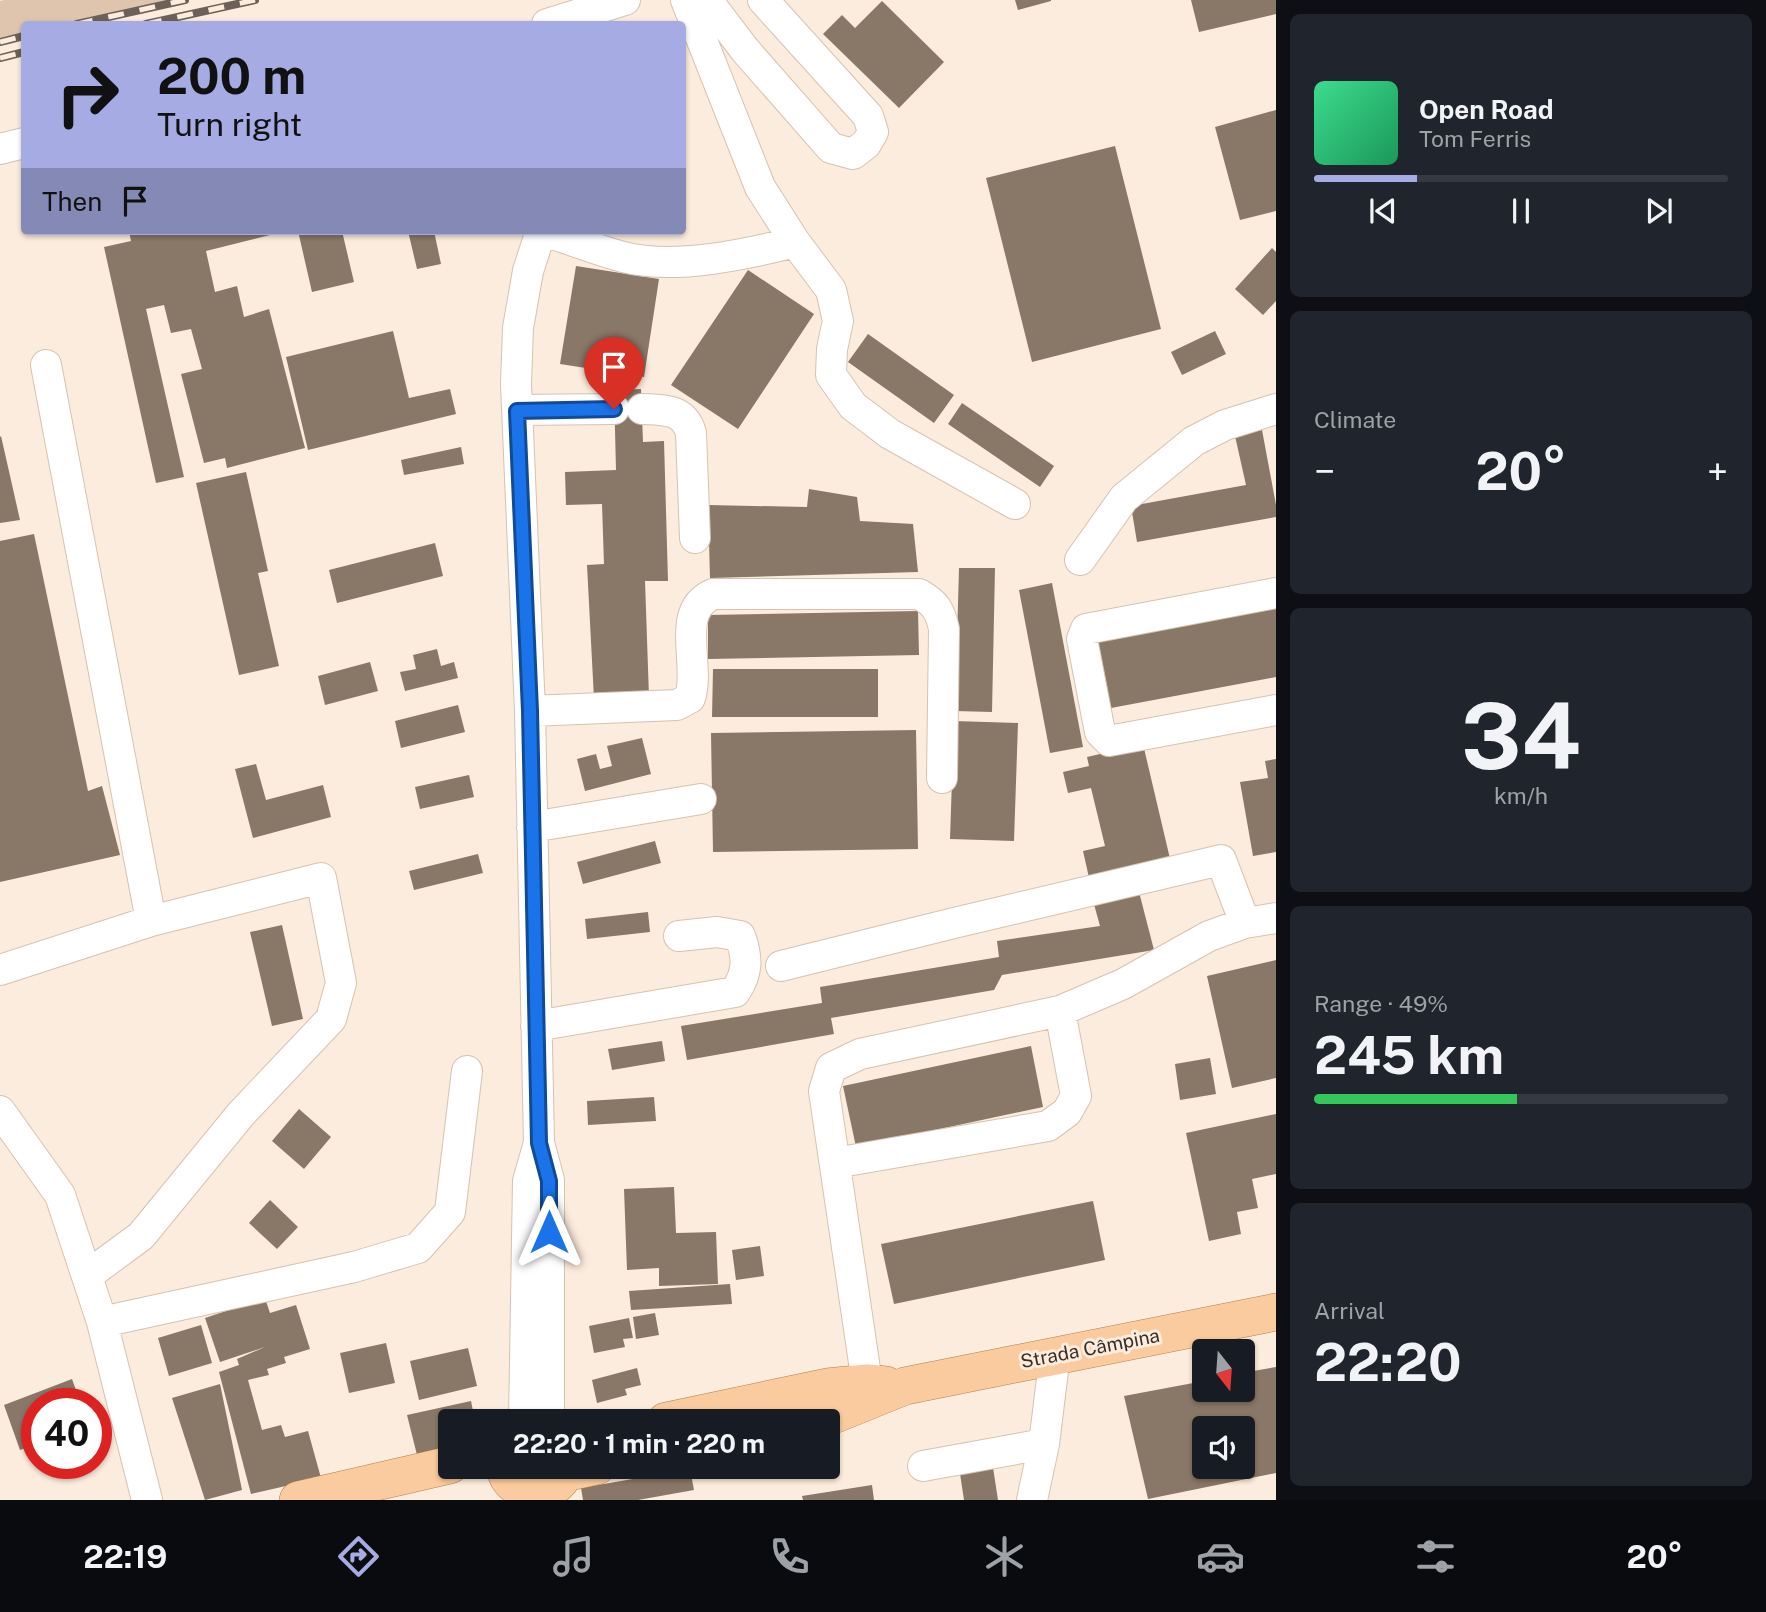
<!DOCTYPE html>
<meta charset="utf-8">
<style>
:root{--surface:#171b24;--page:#20242c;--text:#f1f3f6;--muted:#9ea1a6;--line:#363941;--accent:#a6ace3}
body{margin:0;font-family:"Public Sans",sans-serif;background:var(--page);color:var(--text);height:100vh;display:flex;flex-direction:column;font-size:26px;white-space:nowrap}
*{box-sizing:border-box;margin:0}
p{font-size:23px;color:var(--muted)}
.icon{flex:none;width:38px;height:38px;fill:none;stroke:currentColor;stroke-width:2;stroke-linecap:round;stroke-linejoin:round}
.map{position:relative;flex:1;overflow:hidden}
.details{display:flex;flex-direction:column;gap:14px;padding:14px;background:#0d0f14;width:490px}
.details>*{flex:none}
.hud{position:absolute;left:21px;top:21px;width:665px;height:214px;border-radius:7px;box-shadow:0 2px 5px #0004;background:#a6ace3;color:#111;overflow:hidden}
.needle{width:46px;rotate:163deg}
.buttons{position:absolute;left:1192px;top:1339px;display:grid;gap:14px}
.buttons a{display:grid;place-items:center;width:63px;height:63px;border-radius:7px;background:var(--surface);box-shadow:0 2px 5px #0004;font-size:35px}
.speed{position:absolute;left:21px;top:1388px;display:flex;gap:14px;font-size:35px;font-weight:700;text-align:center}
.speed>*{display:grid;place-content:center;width:91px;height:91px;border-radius:50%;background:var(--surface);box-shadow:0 2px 5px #0004;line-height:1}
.speed .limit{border:10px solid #d22;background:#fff;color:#111}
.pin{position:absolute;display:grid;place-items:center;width:60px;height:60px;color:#fff;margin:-72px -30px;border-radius:50% 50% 50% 0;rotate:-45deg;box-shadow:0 0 7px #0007}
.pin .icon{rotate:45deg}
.me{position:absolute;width:77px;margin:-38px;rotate:0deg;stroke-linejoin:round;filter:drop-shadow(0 0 5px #0008)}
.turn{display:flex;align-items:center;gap:24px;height:147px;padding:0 21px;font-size:32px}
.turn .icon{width:91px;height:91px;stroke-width:2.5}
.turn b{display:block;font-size:49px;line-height:60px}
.then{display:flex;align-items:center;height:66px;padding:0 21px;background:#0003;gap:14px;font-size:26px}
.big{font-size:52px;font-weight:700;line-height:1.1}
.details .card{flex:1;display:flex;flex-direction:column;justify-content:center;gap:10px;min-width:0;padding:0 24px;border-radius:10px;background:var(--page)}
.details .dial{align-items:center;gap:0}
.dial b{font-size:91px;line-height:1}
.song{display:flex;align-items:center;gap:21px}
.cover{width:84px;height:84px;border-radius:10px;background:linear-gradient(135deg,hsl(150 70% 55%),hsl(150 70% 35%))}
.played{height:7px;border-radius:4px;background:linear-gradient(90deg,var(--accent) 25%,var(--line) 25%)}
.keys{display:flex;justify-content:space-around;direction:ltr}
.heat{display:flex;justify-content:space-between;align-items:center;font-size:38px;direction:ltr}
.charge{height:10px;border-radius:5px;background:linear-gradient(90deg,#34c759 49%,var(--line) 0)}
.trip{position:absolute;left:438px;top:1409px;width:402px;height:70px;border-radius:7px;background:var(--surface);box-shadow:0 2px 5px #0004;font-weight:700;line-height:70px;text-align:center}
.tabs{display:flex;height:112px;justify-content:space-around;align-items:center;background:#090b0e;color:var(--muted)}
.tabs .icon{width:49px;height:49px}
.tabs .selected{color:var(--accent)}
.tabs b{font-size:32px;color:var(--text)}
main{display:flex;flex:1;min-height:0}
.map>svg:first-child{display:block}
.green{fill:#dfc5ae}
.building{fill:#897767;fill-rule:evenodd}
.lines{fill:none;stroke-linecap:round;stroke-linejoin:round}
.minor-casing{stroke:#d6c2b1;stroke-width:32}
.major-casing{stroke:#b37e4a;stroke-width:38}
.minor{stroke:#fff;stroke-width:30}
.major{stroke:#facb9e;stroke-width:37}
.rail-casing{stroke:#6b6158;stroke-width:8}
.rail{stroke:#fcecdd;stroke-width:5;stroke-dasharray:16;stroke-linecap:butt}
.route-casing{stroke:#114b97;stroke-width:18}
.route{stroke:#1a73e8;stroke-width:12}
.labels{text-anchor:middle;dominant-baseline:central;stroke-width:6;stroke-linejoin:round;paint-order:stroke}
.street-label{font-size:19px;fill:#372f28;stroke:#fcecdd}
</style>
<main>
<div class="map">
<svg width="1276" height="1500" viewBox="0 0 1276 1500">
<rect width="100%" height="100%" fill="#fcecdd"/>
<!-- green -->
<path class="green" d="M4,0H185L77,24H24V36L0,42V1Z"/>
<!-- building -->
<path class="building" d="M1015,0H1051V1L1018,10Z
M1191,0H1276V14L1199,32Z
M882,1L944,62L899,108L823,34L842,15L855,28Z
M1276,110V211L1240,220L1215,127Z
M1115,146L1161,329L1032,362L986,178Z
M129,231H286L206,251L215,292L237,286L244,317L269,309L305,448L227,468L225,458L204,463L181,374L202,369L191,329L171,333L164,305L146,309L184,477L156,483L104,247L131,241Z
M298,231H342L354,282L312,292Z
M408,231H434L441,264L417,269Z
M1272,248L1276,252V301L1263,315L1235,289Z
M576,266L659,279L644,377L560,364Z
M748,270L814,314L738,429L671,385Z
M393,331L409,398L450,389L456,414L308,450L286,357Z
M1215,331L1226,354L1182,375L1171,352Z
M868,334L954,395L934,423L848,362Z
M641,389L643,442L664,441L668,581H645L649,697L594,699L587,565L604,564L602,504L566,505L565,472L616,470L614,390Z
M962,403L1054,466L1040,487L948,424Z
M1262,430L1276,505V517L1137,542L1131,506L1246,485L1235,436Z
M1,436L20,520L0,523V437Z
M461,447L464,464L404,475L401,460Z
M246,472L268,571L258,573L279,666L239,675L196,483Z
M809,489L857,497L860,521L913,524L918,572L710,578L708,505L807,507Z
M34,534L88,791L102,786L120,855L0,882V541Z
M435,543L443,576L337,603L329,570Z
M959,568H995L992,712L955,711Z
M1052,583L1083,747L1050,753L1019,590Z
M1276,607V677L1111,708L1098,640Z
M918,611L919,655L708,659V615Z
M437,649L441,666L454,662L458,678L405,691L400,672L416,669L413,655Z
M370,662L378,691L325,705L318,676Z
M713,669H878V717H712Z
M458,705L465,732L401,748L395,721Z
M954,721L1018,723L1014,841L950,839Z
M916,730L918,849L713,852L711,733Z
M642,738L651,774L585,791L577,759L596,754L600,769L612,766L607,746Z
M1143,744L1171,863L1090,882L1083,851L1105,846L1091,788L1068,793L1063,772L1089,766L1087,757Z
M1276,759V852L1253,856L1240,782L1268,778L1265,761Z
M256,764L266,800L323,785L331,817L253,838L235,769Z
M469,775L474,797L420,809L415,787Z
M655,841L661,863L583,884L577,862Z
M478,854L483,873L414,890L409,871Z
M1138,888L1154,950L1002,975L994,990L831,1018L834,1034L687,1060L681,1026L822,1003L820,987L999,957L997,941L1100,926L1092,897Z
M648,912L650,932L587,939L585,919Z
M282,925L303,1019L272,1026L250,932Z
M1276,960V1078L1232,1088L1207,976Z
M662,1041L665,1061L612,1070L608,1049Z
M1031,1046L1043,1107L856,1147L843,1086Z
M1210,1058L1216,1094L1180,1100L1175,1064Z
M654,1097L656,1121L588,1125L587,1101Z
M299,1109L331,1137L304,1169L272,1141Z
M1276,1114V1174L1252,1179L1258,1208L1237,1212L1241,1234L1209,1241L1186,1133Z
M674,1187L676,1233L716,1232L718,1284L659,1286V1268L627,1270L624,1189Z
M270,1200L298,1227L277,1249L249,1223Z
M1093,1201L1105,1260L894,1304L881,1244Z
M760,1246L764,1276L736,1280L732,1250Z
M730,1284L732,1304L631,1310L629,1291Z
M265,1298L270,1313L296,1305L310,1349L284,1357L286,1363L267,1369L269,1375L248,1380L262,1430L281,1425L285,1437L308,1431L321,1478L251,1494L219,1372L239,1365L237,1359L265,1347L220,1362L205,1318Z
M655,1313L659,1335L636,1339L633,1317Z
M629,1318L633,1338L623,1339L625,1347L594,1353L589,1326Z
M201,1325L212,1363L169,1376L158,1338Z
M386,1343L395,1383L349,1393L340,1353Z
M468,1348L477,1386L419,1400L410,1361Z
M1276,1367V1473L1148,1499L1124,1396L1204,1381V1390H1242V1373ZM1204,1428H1242V1466H1204Z
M637,1368L641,1385L625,1389L627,1395L597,1403L592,1380Z
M72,1379L81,1404H37V1444L20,1450L4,1405Z
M220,1384L242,1490L205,1500L172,1398Z
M471,1401L475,1421H450V1452L418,1459L407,1415Z
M992,1461L998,1500H964L959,1467Z
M690,1469L694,1490L638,1500H583L581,1488Z
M872,1485L874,1500H803L802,1496Z"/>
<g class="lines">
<!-- minor casing -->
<g class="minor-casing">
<path id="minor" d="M686,0L760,187L795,242L831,290L838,321L832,349L831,375L853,406L890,434L1015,504
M707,0L745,50L831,148L853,154L866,144L873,132L868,116L763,0
M547,24L625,0
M0,149L24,143
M541,231L528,271L518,328L516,384L530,711L539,1143L549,1180V1421
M545,231C571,240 597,250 623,257C674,270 744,255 795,242
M46,365L151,921
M642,409C663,410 684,408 691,433L695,538
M517,410L614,409
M1080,560L1124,498L1194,441L1225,425L1276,409
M1276,593L1086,629L1082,639L1100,732L1109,741L1276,710
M530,711L677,705L690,698C701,664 674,611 713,594H919C935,603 940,610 944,629L942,778
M532,827L701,799
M781,966L954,923L1221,860L1245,923
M0,970L151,921L321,878L341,983L331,1019L241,1114L141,1236L88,1275
M536,1026L735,992C748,973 748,958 740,936L717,932L679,936
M0,1111L60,1195L102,1322L147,1500
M835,1163L1048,1126L1067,1112L1076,1096L1060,1011
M102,1322L354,1267L418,1248L450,1212L467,1071
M867,1383L824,1091L831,1068L860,1054L1060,1011L1123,984L1209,936L1245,923L1276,918
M524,1421L528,1181L539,1143
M923,1466L1044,1444
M1032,1500L1044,1444L1055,1354"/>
</g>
<!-- major casing -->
<g class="major-casing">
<path id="major" d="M666,1421L827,1387L867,1383L886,1385
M806,1421L836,1414L905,1386L1276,1312
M505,1466C507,1500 564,1500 565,1466
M565,1473L597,1466
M298,1500L450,1465"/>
</g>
<!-- minor -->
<use href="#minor" class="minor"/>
<!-- major -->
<use href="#major" class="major"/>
<!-- rail casing -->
<g class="rail-casing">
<path id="rail" d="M77,24L185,0
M146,24L255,0
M0,42L24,36
M0,58L24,52"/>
</g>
<!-- rail -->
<use href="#rail" class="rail"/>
</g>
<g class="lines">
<!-- route casing -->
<g class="route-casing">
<path id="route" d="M549,1232V1181L539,1143L530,711L517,411L614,409"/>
</g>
<!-- route -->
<use href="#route" class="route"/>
</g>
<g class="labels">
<!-- street labels -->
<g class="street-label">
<text transform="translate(1090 1348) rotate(-11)">Strada Câmpina</text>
</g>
</g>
</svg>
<div class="buttons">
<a><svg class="needle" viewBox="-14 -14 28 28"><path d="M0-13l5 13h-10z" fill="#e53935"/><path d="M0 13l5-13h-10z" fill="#9ea1a6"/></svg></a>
<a><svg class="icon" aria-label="sound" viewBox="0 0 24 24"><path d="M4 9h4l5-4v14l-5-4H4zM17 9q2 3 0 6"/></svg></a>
</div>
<div class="speed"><div class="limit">40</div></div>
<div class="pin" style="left:614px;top:409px;background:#d93025"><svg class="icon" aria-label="arrive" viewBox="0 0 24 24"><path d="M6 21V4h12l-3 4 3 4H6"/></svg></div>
<svg class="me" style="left:549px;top:1232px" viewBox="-20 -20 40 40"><path d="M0-17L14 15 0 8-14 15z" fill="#1a73e8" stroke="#fff" stroke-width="4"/></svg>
<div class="trip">22:20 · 1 min · 220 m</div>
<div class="hud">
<div class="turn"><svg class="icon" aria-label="right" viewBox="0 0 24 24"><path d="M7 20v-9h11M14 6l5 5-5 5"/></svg><div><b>200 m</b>Turn right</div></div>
<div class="then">Then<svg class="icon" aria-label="arrive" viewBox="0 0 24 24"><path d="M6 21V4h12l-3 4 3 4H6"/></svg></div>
</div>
</div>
<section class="details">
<div class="card">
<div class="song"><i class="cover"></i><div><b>Open Road</b><p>Tom Ferris</p></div></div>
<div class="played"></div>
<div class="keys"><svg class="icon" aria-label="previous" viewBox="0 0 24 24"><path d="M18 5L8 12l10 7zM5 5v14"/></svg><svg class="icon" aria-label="pause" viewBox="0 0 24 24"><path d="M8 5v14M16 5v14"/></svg><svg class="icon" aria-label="next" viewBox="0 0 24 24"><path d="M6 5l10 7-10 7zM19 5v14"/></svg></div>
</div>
<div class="card"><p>Climate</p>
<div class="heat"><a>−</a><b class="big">20°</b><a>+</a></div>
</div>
<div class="card dial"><b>34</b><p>km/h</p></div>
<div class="card"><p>Range · 49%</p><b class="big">245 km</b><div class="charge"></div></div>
<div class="card"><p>Arrival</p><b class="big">22:20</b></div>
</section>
</main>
<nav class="tabs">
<b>22:19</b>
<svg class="icon selected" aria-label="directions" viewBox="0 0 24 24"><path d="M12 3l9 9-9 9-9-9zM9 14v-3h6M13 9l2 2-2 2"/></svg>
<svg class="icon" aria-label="music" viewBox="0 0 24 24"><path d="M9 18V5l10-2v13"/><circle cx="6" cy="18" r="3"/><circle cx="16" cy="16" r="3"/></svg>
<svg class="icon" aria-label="phone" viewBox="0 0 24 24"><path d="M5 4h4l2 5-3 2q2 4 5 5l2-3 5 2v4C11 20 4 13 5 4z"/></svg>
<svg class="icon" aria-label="climate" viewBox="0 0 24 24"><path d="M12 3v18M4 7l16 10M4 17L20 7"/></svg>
<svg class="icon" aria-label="car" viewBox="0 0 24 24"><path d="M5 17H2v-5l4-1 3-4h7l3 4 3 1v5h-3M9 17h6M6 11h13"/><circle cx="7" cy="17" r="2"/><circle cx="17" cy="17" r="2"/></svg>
<svg class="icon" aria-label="filters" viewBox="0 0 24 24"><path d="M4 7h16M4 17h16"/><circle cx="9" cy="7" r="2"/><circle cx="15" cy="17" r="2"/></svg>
<b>20°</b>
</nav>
